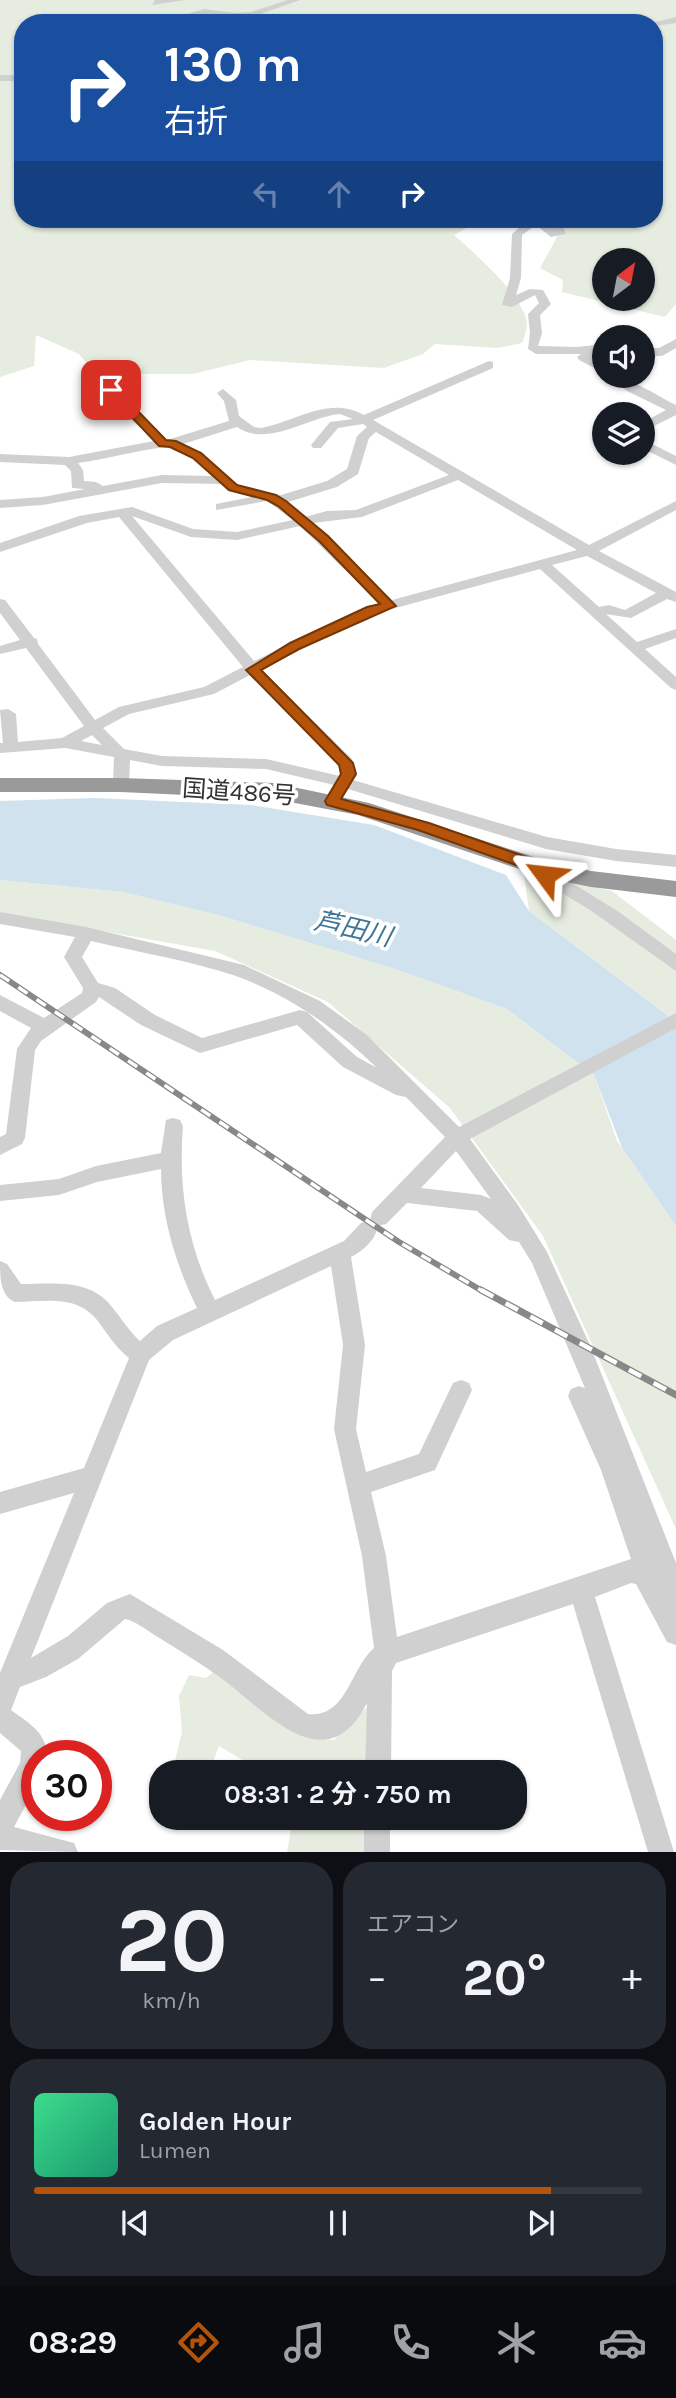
<!DOCTYPE html>
<html lang="ja">
<meta charset="utf-8">
<style>
:root{--surface:#171b24;--page:#242831;--text:#f1f3f6;--muted:#9ea1a6;--line:#363941;--accent:#b45309}
body{margin:0;font-family:Karla,"Noto Sans JP",sans-serif;background:var(--page);color:var(--text);height:100vh;display:flex;flex-direction:column;font-size:26px;white-space:nowrap}
*{box-sizing:border-box;margin:0}
p{font-size:23px;color:var(--muted)}
.icon{flex:none;width:38px;height:38px;fill:none;stroke:currentColor;stroke-width:2;stroke-linecap:round;stroke-linejoin:round}
.map{position:relative;height:1852px;overflow:hidden}
.panel{display:flex;flex-direction:column;gap:10px;padding:10px;background:#0d0f14;flex:1}
.panel>*{flex:none}
.guide{position:absolute;left:14px;top:14px;width:649px;height:214px;border-radius:28px;box-shadow:0 2px 5px #0004;background:#1a4fa0;color:#fff;overflow:hidden}
.needle{width:46px;rotate:32deg}
.controls{position:absolute;left:592px;top:248px;display:grid;gap:14px}
.controls a{display:grid;place-items:center;width:63px;height:63px;border-radius:50%;background:var(--surface);box-shadow:0 2px 5px #0004;font-size:35px}
.speed{position:absolute;left:21px;top:1740px;display:flex;gap:14px;font-size:35px;font-weight:700;text-align:center}
.speed>*{display:grid;place-content:center;width:91px;height:91px;border-radius:50%;background:var(--surface);box-shadow:0 2px 5px #0004;line-height:1}
.speed .limit{border:10px solid #d22;background:#fff;color:#111}
.pin{position:absolute;display:grid;place-items:center;width:60px;height:60px;color:#fff;margin:-30px;border-radius:14px;box-shadow:0 4px 10px #0006}
.me{position:absolute;width:77px;margin:-38px;rotate:300deg;stroke-linejoin:round;filter:drop-shadow(0 0 5px #0008)}
.turn{display:flex;align-items:center;gap:24px;height:147px;padding:0 35px;font-size:32px}
.turn .icon{width:91px;height:91px;stroke-width:2.5}
.turn b{display:block;font-size:49px;line-height:60px}
.lanes{display:flex;align-items:center;height:66px;padding:0 35px;background:#0003;justify-content:center;gap:35px;direction:ltr}
.lanes .off{opacity:.35}
.big{font-size:52px;font-weight:700;line-height:1.1}
.panel .card{flex:1;display:flex;flex-direction:column;justify-content:center;gap:10px;min-width:0;padding:0 24px;border-radius:28px;background:var(--page)}
.panel .dial{align-items:center;gap:0}
.dial b{font-size:91px;line-height:1}
.song{display:flex;align-items:center;gap:21px}
.cover{width:84px;height:84px;border-radius:10px;background:linear-gradient(135deg,hsl(150 70% 55%),hsl(160 70% 35%))}
.played{height:7px;border-radius:4px;background:linear-gradient(90deg,var(--accent) 85%,var(--line) 85%)}
.keys{display:flex;justify-content:space-around;direction:ltr}
.heat{display:flex;justify-content:space-between;align-items:center;font-size:38px;direction:ltr}
.panel .tiles{flex:1;display:grid;gap:10px;grid-template-columns:1fr 1fr}
.card:last-child{grid-column:span 2}
.trip{position:absolute;left:149px;top:1760px;width:378px;height:70px;border-radius:28px;background:var(--surface);box-shadow:0 2px 5px #0004;font-weight:700;line-height:70px;text-align:center}
.tab-bar{display:flex;height:112px;justify-content:space-around;align-items:center;background:#090b0e;color:var(--muted)}
.tab-bar .icon{width:49px;height:49px}
.tab-bar .current{color:var(--accent)}
.tab-bar b{font-size:32px;color:var(--text)}
.map>svg:first-child{display:block}
.green{fill:#e6ecdf;fill-rule:evenodd}
.water{fill:#cfe2ee}
.lines{fill:none;stroke-linecap:round;stroke-linejoin:round}
.minor{fill:#d0d0d0;fill-rule:evenodd}
.highway{fill:#9a9a9a;fill-rule:evenodd}
.rail-far1-casing{stroke:#888;stroke-width:6}
.rail-casing{stroke:#888;stroke-width:7}
.rail-far1{stroke:#fff;stroke-width:3.5;stroke-dasharray:11;stroke-linecap:butt}
.rail{stroke:#fff;stroke-width:4.5;stroke-dasharray:14;stroke-linecap:butt}
.route{fill:#b45309;stroke:#753606;stroke-width:2}
.labels{text-anchor:middle;dominant-baseline:central;stroke-width:7;stroke-linejoin:round;paint-order:stroke}
.street-label{font-size:24px;fill:#333;stroke:#fff}
.water-label{font-size:26px;font-style:italic;fill:#3f7597;stroke:#fff}
</style>
<div class="map">
<svg width="676" height="1852" viewBox="0 0 676 1852">
<rect width="100%" height="100%" fill="#fff"/>
<!-- green -->
<path class="green" d="M0,0H676V304L665,317L562,292L563,280L540,268L567,219H654V23H23V219H483L454,235C473,252 528,299 527,326C526,331 524,338 522,343L497,348L435,344L423,354L384,368L250,360L193,374H96L79,354L36,335L34,366L0,377ZM604,261H642V299H604Z
M524,873L564,890L676,969V1022L529,911Z
M0,880L123,892L222,916L395,969L507,1009L594,1075L617,1141L676,1226V1529L543,1236L450,1108L328,1002L215,951L0,913Z
M566,881L612,891L676,940V956Z
M220,1667L264,1709L309,1738L334,1740L370,1704L367,1773H264L219,1746L209,1773H172L182,1732L179,1696L189,1675L206,1678Z
M293,1818H366L364,1852H287Z"/>
<!-- water -->
<path class="water" d="M95,798L251,805L374,825L506,875L529,911L676,1022V1226L622,1148L594,1075L507,1009L395,969L222,916L123,892L0,880V801Z"/>
<g class="lines">
<!-- minor -->
<path class="minor" d="M155,0H185L152,5Z
M288,0H300L252,17L235,19L204,15L172,23H157L204,9L235,13L251,12Z
M676,17V23L654,26V23H651Z
M23,48V60L19,57V51Z
M0,75H23V81H0Z
M529,219H540L553,228L550,219H560L566,234L551,237L536,225L522,235L521,278L516,295L530,289L543,290L551,304L540,315L542,333L538,346L577,347L604,344L602,355L593,358L604,364V373L579,360L577,357L581,354H536L528,349L530,333L528,314L539,303L535,295L512,307L502,305L510,278L512,234Z
M676,339V348L662,356H642V348H659Z
M489,361L493,362V368L373,420L589,545L676,501V510L599,551L676,592V602L667,599L631,618L606,614L637,642L676,629V638L645,649L676,677V690L671,688L540,569L377,613L261,669L352,759L357,774L353,780L547,837L616,849L676,855V867L616,861L546,849L348,789L338,805L332,806L324,801L334,785L266,769L162,766L130,760L129,785L121,790L113,785L114,757L65,748L0,753V743H3L0,710L8,709L16,714L18,742L62,738L84,726L26,648L0,654V646L20,640L0,613V599L5,600L34,638L37,639L38,644L95,720L119,707L204,687L243,667L119,517L87,523L0,552V543L79,516L132,507L193,529L237,532L293,520L267,501L216,510V504L252,497L228,491L221,484L162,483L43,505L0,508V500L43,497L85,489L72,488L71,471L65,465L0,462V454L69,457L154,441C137,423 117,410 105,390L111,386L115,387C128,407 150,422 167,440L229,421L224,401L217,393L223,389L236,400L239,416L254,427L261,428C295,422 329,395 364,415ZM340,414L353,419L330,422L311,445L313,448H321L338,428L363,424L367,427L357,436L347,469L327,481L278,496L238,485L202,452L183,444L237,427C268,448 307,417 340,414ZM376,432L449,475L356,510L327,511L305,517L288,502L337,487L358,474L369,438ZM170,447L192,458L212,476L162,475L103,486L96,482L84,481L83,470L78,463C109,459 139,449 170,447ZM458,480L577,550L392,600L313,523L362,517ZM132,516L191,537L237,540L300,526L380,604L367,607L254,661ZM587,556L656,593L625,610L609,605L599,607L552,565ZM250,675L339,765L340,776L266,759L162,756L124,749L103,728L129,714L214,694ZM92,735L102,745L81,741Z
M609,376C629,376 657,396 676,405V415L642,432V423L666,410L627,391Z
M642,439L676,456V465L642,448Z
M546,864L552,866L554,872L619,912L676,954V971L590,910L539,879L538,870Z
M0,912L86,927L244,965L320,1001L367,1035L459,1127L676,1013V1028L470,1139L518,1205L547,1252L590,1345L676,1563V1645L667,1642L636,1584L631,1583L595,1597L674,1852H648L573,1604L396,1663L392,1671L391,1773H365L367,1703C327,1782 268,1714 225,1681C202,1664 177,1649 153,1634C145,1629 135,1621 125,1619L78,1659L46,1677L20,1687L11,1710C27,1722 48,1733 46,1755H37V1784L14,1827L74,1843L78,1852L0,1850V1800L20,1763L21,1751L0,1733V1673L74,1493L0,1514V1492L84,1468L129,1358C115,1347 107,1333 97,1320C76,1294 44,1302 15,1302C0,1296 0,1277 0,1261L7,1264L21,1284C53,1284 90,1278 112,1307C122,1319 129,1331 140,1341L157,1326L197,1308C176,1265 161,1217 161,1169L97,1182L59,1195L0,1201V1185L59,1179L96,1166L161,1153L166,1120L173,1118L180,1120L183,1126C178,1187 187,1245 215,1300L344,1241L361,1223L370,1221L372,1212L445,1137L406,1097L396,1095L343,1067L297,1025L200,1053L141,1025L99,997L96,1002L41,1041L35,1050L25,1138L22,1144L0,1155V1137L6,1134L17,1049L31,1028L0,1011V995L44,1018L82,993L83,988L64,957L75,937L0,924ZM91,941C137,952 187,960 233,975C287,994 336,1028 377,1068L357,1057L307,1012L300,1010L202,1038L155,1015L115,988L98,983L82,957ZM456,1151L491,1199L481,1195L421,1188ZM407,1203L477,1211L509,1240L519,1242L532,1263L585,1388L579,1386L571,1389L568,1396L601,1470L631,1559L397,1637L386,1556L371,1492L435,1470L472,1390L469,1383L461,1380L453,1383L419,1454L366,1472L356,1429L365,1345L351,1257C362,1252 378,1238 377,1226L386,1224ZM331,1266L343,1345L334,1429L362,1556L374,1648C350,1669 347,1718 308,1714L223,1650L130,1594L107,1603L68,1636L31,1658L149,1360L173,1340Z
M364,1818H390V1852H364Z"/>
<!-- highway -->
<path class="highway" d="M0,778H121L274,783L369,803L549,862L591,871L676,881V897L591,887L546,878L358,815L274,799L121,792H0Z"/>
<!-- rail-far1 casing -->
<g class="rail-far1-casing">
<path id="rail-far1" d="M0,975L399,1242L484,1292"/>
</g>
<!-- rail casing -->
<g class="rail-casing">
<path id="rail" d="M481,1290L676,1395"/>
</g>
<!-- rail-far1 -->
<use href="#rail-far1" class="rail-far1"/>
<!-- rail -->
<use href="#rail" class="rail"/>
</g>
<!-- route -->
<path class="route" d="M107,387H115L124,403L136,409L166,440L176,441L201,453L237,485L276,495L286,501L328,536L396,606L299,649L261,670L353,763L356,774L341,799L429,823L552,866L554,870L551,879H540L538,873L418,830L327,805L325,801L341,774L339,765L246,670L290,643L367,607L380,604L319,541L278,506L267,500L229,490L193,458L170,447L159,446L128,413L116,407L105,390Z"/>
<g class="labels">
<!-- street labels -->
<g class="street-label">
<text transform="translate(239 792) rotate(4)">国道486号</text>
</g>
<!-- water labels -->
<g class="water-label">
<text transform="translate(353 929) rotate(13)">芦田川</text>
</g>
</g>
</svg>
<div class="controls">
<a><svg class="needle" viewBox="-14 -14 28 28"><path d="M0-13l5 13h-10z" fill="#e53935"/><path d="M0 13l5-13h-10z" fill="#9ea1a6"/></svg></a>
<a><svg class="icon" aria-label="sound" viewBox="0 0 24 24"><path d="M4 9h4l5-4v14l-5-4H4zM17 9q2 3 0 6"/></svg></a>
<a><svg class="icon" aria-label="layers" viewBox="0 0 24 24"><path d="M12 4l9 5-9 5-9-5zM3 14l9 5 9-5"/></svg></a>
</div>
<div class="speed"><div class="limit">30</div></div>
<div class="pin" style="left:111px;top:390px;background:#d93025"><svg class="icon" aria-label="arrive" viewBox="0 0 24 24"><path d="M6 21V4h12l-3 4 3 4H6"/></svg></div>
<svg class="me" style="left:545px;top:875px" viewBox="-20 -20 40 40"><path d="M0-17L14 15 0 8-14 15z" fill="#b45309" stroke="#fff" stroke-width="4"/></svg>
<div class="trip">08:31 · 2 分 · 750 m</div>
<div class="guide">
<div class="turn"><svg class="icon" aria-label="right" viewBox="0 0 24 24"><path d="M7 20v-9h11M14 6l5 5-5 5"/></svg><div><b>130 m</b>右折</div></div>
<div class="lanes"><svg class="icon off" aria-label="left" viewBox="0 0 24 24"><path d="M17 20v-9H6M10 6l-5 5 5 5"/></svg><svg class="icon off" aria-label="ahead" viewBox="0 0 24 24"><path d="M12 20V5M6 11l6-6 6 6"/></svg><svg class="icon" aria-label="right" viewBox="0 0 24 24"><path d="M7 20v-9h11M14 6l5 5-5 5"/></svg></div>
</div>
</div>
<section class="panel">
<div class="tiles">
<div class="card dial"><b>20</b><p>km/h</p></div>
<div class="card"><p>エアコン</p>
<div class="heat"><a>−</a><b class="big">20°</b><a>+</a></div>
</div>
<div class="card">
<div class="song"><i class="cover"></i><div><b>Golden Hour</b><p>Lumen</p></div></div>
<div class="played"></div>
<div class="keys"><svg class="icon" aria-label="previous" viewBox="0 0 24 24"><path d="M18 5L8 12l10 7zM5 5v14"/></svg><svg class="icon" aria-label="pause" viewBox="0 0 24 24"><path d="M8 5v14M16 5v14"/></svg><svg class="icon" aria-label="next" viewBox="0 0 24 24"><path d="M6 5l10 7-10 7zM19 5v14"/></svg></div>
</div>
</div>
</section>
<nav class="tab-bar">
<b>08:29</b>
<svg class="icon current" aria-label="directions" viewBox="0 0 24 24"><path d="M12 3l9 9-9 9-9-9zM9 14v-3h6M13 9l2 2-2 2"/></svg>
<svg class="icon" aria-label="music" viewBox="0 0 24 24"><path d="M9 18V5l10-2v13"/><circle cx="6" cy="18" r="3"/><circle cx="16" cy="16" r="3"/></svg>
<svg class="icon" aria-label="phone" viewBox="0 0 24 24"><path d="M5 4h4l2 5-3 2q2 4 5 5l2-3 5 2v4C11 20 4 13 5 4z"/></svg>
<svg class="icon" aria-label="climate" viewBox="0 0 24 24"><path d="M12 3v18M4 7l16 10M4 17L20 7"/></svg>
<svg class="icon" aria-label="car" viewBox="0 0 24 24"><path d="M5 17H2v-5l4-1 3-4h7l3 4 3 1v5h-3M9 17h6M6 11h13"/><circle cx="7" cy="17" r="2"/><circle cx="17" cy="17" r="2"/></svg>
</nav>
